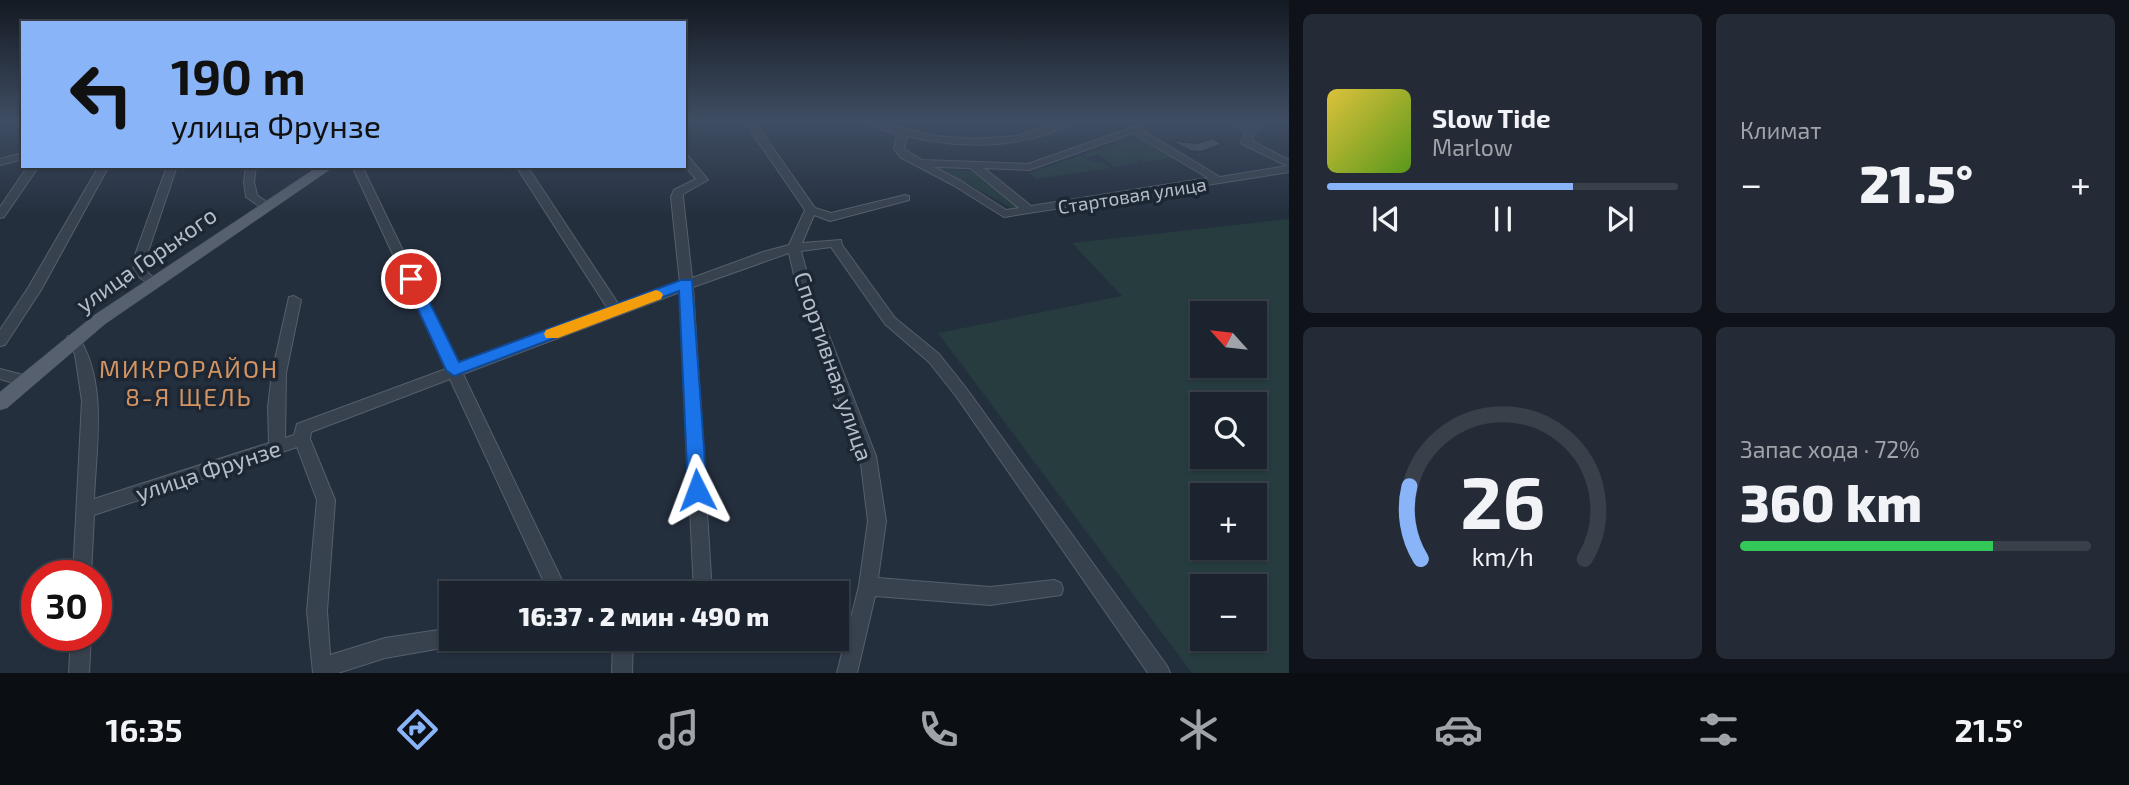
<!DOCTYPE html>
<html lang="ru">
<meta charset="utf-8">
<style>
:root{--surface:#1b232e;--page:#242b36;--text:#f1f3f6;--muted:#a0a4aa;--line:#39404a;--accent:#8ab4f8}
body{margin:0;font-family:"Exo 2",sans-serif;background:var(--page);color:var(--text);height:100vh;display:flex;flex-direction:column;font-size:26px;white-space:nowrap}
*{box-sizing:border-box;margin:0}
p{font-size:23px;color:var(--muted)}
.icon{flex:none;width:38px;height:38px;fill:none;stroke:currentColor;stroke-width:2;stroke-linecap:round;stroke-linejoin:round}
.map{position:relative;flex:1;overflow:hidden}
.panel{display:flex;flex-direction:column;gap:14px;padding:14px;background:#0f1319;width:840px}
.panel>*{flex:none}
.top-card{position:absolute;left:21px;top:21px;width:665px;height:147px;border-radius:0px;box-shadow:0 2px 5px #0004,0 0 0 2px var(--line);background:#8ab4f8;color:#111;overflow:hidden}
.needle{width:46px;rotate:297deg}
.fabs{position:absolute;left:1190px;top:301px;display:grid;gap:14px}
.fabs a{display:grid;place-items:center;width:77px;height:77px;border-radius:0px;background:var(--surface);box-shadow:0 2px 5px #0004,0 0 0 2px var(--line);font-size:35px}
.speed{position:absolute;left:21px;top:560px;display:flex;gap:14px;font-size:35px;font-weight:700;text-align:center}
.speed>*{display:grid;place-content:center;width:91px;height:91px;border-radius:50%;background:var(--surface);box-shadow:0 2px 5px #0004,0 0 0 2px var(--line);line-height:1}
.speed .limit{border:10px solid #d22;background:#fff;color:#111}
.pin{position:absolute;display:grid;place-items:center;width:60px;height:60px;color:#fff;margin:-30px;border:4px solid #fff;border-radius:50%;box-shadow:0 2px 7px #0007}
.me{position:absolute;width:77px;margin:-38px;rotate:357deg;stroke-linejoin:round;filter:drop-shadow(0 0 5px #0008)}
.turn{display:flex;align-items:center;gap:24px;height:147px;padding:0 35px;font-size:32px}
.turn .icon{width:91px;height:91px;stroke-width:2.5}
.turn b{display:block;font-size:49px;line-height:60px}
.big{font-size:52px;font-weight:800;line-height:1.1}
.panel .tile{flex:1;display:flex;flex-direction:column;justify-content:center;gap:10px;min-width:0;padding:0 24px;border-radius:10px;background:var(--page)}
.panel .dial{align-items:center;gap:0}
.dial svg{height:182px;overflow:visible;fill:none;stroke:var(--line);stroke-width:7;stroke-linecap:round;text-anchor:middle}
.dial text{fill:var(--text);stroke:none}
.song{display:flex;align-items:center;gap:21px}
.cover{width:84px;height:84px;border-radius:10px;background:linear-gradient(135deg,hsl(50 70% 55%),hsl(90 70% 35%))}
.played{height:7px;border-radius:4px;background:linear-gradient(90deg,var(--accent) 70%,var(--line) 70%)}
.keys{display:flex;justify-content:space-around;direction:ltr}
.heat{display:flex;justify-content:space-between;align-items:center;font-size:38px;direction:ltr}
.charge{height:10px;border-radius:5px;background:linear-gradient(90deg,#34c759 72%,var(--line) 0)}
.panel .tiles{flex:1;display:grid;gap:14px;grid-template-columns:repeat(2,1fr)}
.trip{position:absolute;left:439px;top:581px;width:410px;height:70px;border-radius:0px;background:var(--surface);box-shadow:0 2px 5px #0004,0 0 0 2px var(--line);font-weight:800;line-height:70px;text-align:center}
.menu{display:flex;height:112px;justify-content:space-around;align-items:center;background:#0b0e12;color:var(--muted)}
.menu .icon{width:49px;height:49px}
.menu .current{color:var(--accent)}
.menu b{font-size:32px;color:var(--text)}
main{display:flex;flex:1;min-height:0}
.map>svg:first-child{display:block}
.green{fill:#263c3f;fill-rule:evenodd}
.building{fill:#455162;stroke:#1f2835;stroke-width:2}
.lines{fill:none;stroke-linecap:round;stroke-linejoin:round}
.minor-casing{stroke:#565f6c;stroke-width:2}
.major-casing{stroke:#414a57;stroke-width:1}
.minor{fill:#38414e;fill-rule:evenodd}
.major{fill:#56606e;fill-rule:evenodd}
.route{fill:#1a73e8;stroke:#114b97;stroke-width:2}
.slow{fill:#f59e0b}
.labels{text-anchor:middle;dominant-baseline:central;stroke-width:7;stroke-linejoin:round;paint-order:stroke}
.far-street-label{font-size:19px;fill:#b4bcc9;stroke:#1d2633}
.street-label{font-size:23px;fill:#b4bcc9;stroke:#1d2633}
.neighbourhood-label{font-size:24px;letter-spacing:2px;fill:#d59563;stroke:#1d2633}
</style>
<main>
<div class="map">
<svg width="1289" height="673" viewBox="0 0 1289 673">
<rect width="100%" height="100%" fill="#242f3e"/>
<!-- green -->
<path class="green" d="M1141,136L1176,158L1142,162L1129,153L1140,163L1114,167L1099,154L1087,158L1082,155Z
M1079,156L1096,162H1103L1111,168L1036,179L1029,173Z
M942,169L971,171L1021,208L1013,209Z
M1289,219V673H1192L938,333L1122,296L1072,243ZM1255,313V366H1202V313ZM1255,404V457H1202V404ZM1255,495V548H1202V495ZM1255,586V639H1202V586Z"/>
<!-- building -->
<path class="building" d="M1212,138L1223,144L1201,152L1190,151L1169,140L1197,143Z"/>
<g class="lines">
<!-- minor casing -->
<g class="minor-casing">
<path id="minor" d="M744,121H754L815,208L831,213L905,195L909,196V200L830,221L814,215L802,243L841,240L842,245L895,318L939,354L966,388L1167,666L1170,673H1148L956,396L929,362L885,324L831,247L801,251L812,292L876,456L886,521L878,578L990,587L1054,580L1061,583L1063,589L1061,595L990,605L875,596L857,673H837L859,586L868,521L860,456L798,292L789,253L693,287L712,593H694L680,292L463,374L568,593H549L450,379L311,432L310,439L335,500L327,611L330,655L385,638L452,628V639H462L459,645L385,658L338,673H313L307,611L317,500L297,447L94,515L91,576H73L82,401L75,354L66,340L68,336H78C108,382 96,447 94,499L269,443L268,407L272,373L289,297L294,296L301,300L286,373L285,438L294,435L297,424L446,369L352,166H362L458,364L608,309L516,166H527L619,305L680,283L671,197L674,190L696,179L684,165V155L688,156L708,180L683,194V197L692,278L763,252L789,245L805,210Z
M858,121H874L935,136L973,139L1017,136L1063,121H1077C1069,127 1057,130 1047,134C1001,149 953,147 907,136L904,149L922,160L1028,164L1139,125L1144,128L1142,130L1220,177L1287,166L1242,144L1241,142L1245,131L1226,121H1239L1250,126L1260,121H1273L1254,132L1252,141L1289,160V172L1004,217L953,185L900,157L894,149L897,134ZM1133,133L1208,178L1031,206L984,168L1029,170ZM934,167L970,168L1019,208L1006,210L961,181Z
M23,153V159L0,165V159Z
M28,166H39L4,217L0,218V207Z
M99,166H109L41,290L5,345L0,346V330L28,288Z
M167,166H177L147,255L146,271L158,282L152,286L133,273L135,255Z
M246,166H256L254,182L257,195L271,205V209H263L246,197L244,182Z
M0,369L31,377L33,381L31,385L26,387L0,379Z
M71,635H91L89,673H69Z
M613,639H633L632,673H612Z"/>
</g>
<!-- major casing -->
<g class="major-casing">
<path id="major" d="M319,166H335L105,324L7,408L0,410V392L93,316Z"/>
</g>
<!-- minor -->
<use href="#minor" class="minor"/>
<!-- major -->
<use href="#major" class="major"/>
</g>
<!-- sky -->
<linearGradient id="sky" x2="0" y2="1"><stop stop-color="#141a22"/><stop offset="0.56" stop-color="#3f4d63"/><stop offset="1" stop-color="#3f4d63" stop-opacity="0"/></linearGradient>
<rect width="1289" height="215" fill="url(#sky)"/>
<!-- route -->
<path class="route" d="M411,275L418,279L459,362L681,280H692L707,490L704,496L697,498L690,496L688,490L679,291L454,376L446,370L404,279Z"/>
<!-- slow -->
<path class="slow" d="M656,290L661,292L663,295L661,299L558,338H546L544,334L546,330Z"/>
<g class="labels">
<!-- far-street labels -->
<g class="far-street-label">
<text transform="translate(1132 195) rotate(-9)">Стартовая улица</text>
</g>
<!-- street labels -->
<g class="street-label">
<text transform="translate(146 259) rotate(-35)">улица Горького</text>
<text transform="translate(834 366) rotate(71)">Спортивная улица</text>
<text transform="translate(208 470) rotate(-18)">улица Фрунзе</text>
</g>
<!-- neighbourhood labels -->
<g class="neighbourhood-label">
<text x="189" y="368">МИКРОРАЙОН<tspan x="189" dy="28">8-Я ЩЕЛЬ</tspan></text>
</g>
</g>
</svg>
<div class="fabs">
<a><svg class="needle" viewBox="-14 -14 28 28"><path d="M0-13l5 13h-10z" fill="#e53935"/><path d="M0 13l5-13h-10z" fill="#a0a4aa"/></svg></a>
<a><svg class="icon" aria-label="search" viewBox="0 0 24 24"><circle cx="10" cy="10" r="6"/><path d="M15 15l6 6"/></svg></a>
<a>+</a>
<a>−</a>
</div>
<div class="speed"><div class="limit">30</div></div>
<div class="pin" style="left:411px;top:279px;background:#d93025"><svg class="icon" aria-label="arrive" viewBox="0 0 24 24"><path d="M6 21V4h12l-3 4 3 4H6"/></svg></div>
<svg class="me" style="left:697px;top:490px" viewBox="-20 -20 40 40"><path d="M0-17L14 15 0 8-14 15z" fill="#1a73e8" stroke="#fff" stroke-width="4"/></svg>
<div class="trip">16:37 · 2 мин · 490 m</div>
<div class="top-card">
<div class="turn"><svg class="icon" aria-label="left" viewBox="0 0 24 24"><path d="M17 20v-9H6M10 6l-5 5 5 5"/></svg><div><b>190 m</b>улица Фрунзе</div></div>
</div>
</div>
<section class="panel">
<div class="tiles">
<div class="tile">
<div class="song"><i class="cover"></i><div><b>Slow Tide</b><p>Marlow</p></div></div>
<div class="played"></div>
<div class="keys"><svg class="icon" aria-label="previous" viewBox="0 0 24 24"><path d="M18 5L8 12l10 7zM5 5v14"/></svg><svg class="icon" aria-label="pause" viewBox="0 0 24 24"><path d="M8 5v14M16 5v14"/></svg><svg class="icon" aria-label="next" viewBox="0 0 24 24"><path d="M6 5l10 7-10 7zM19 5v14"/></svg></div>
</div>
<div class="tile"><p>Климат</p>
<div class="heat"><a>−</a><b class="big">21.5°</b><a>+</a></div>
</div>
<div class="tile dial"><svg viewBox="0 0 100 80">
<path d="M14 69A42 42 0 1 1 86 69"/>
<path d="M14 69A42 42 0 0 1 9 37" stroke="#8ab4f8"/>
<text x="50" y="56" font-size="32" font-weight="700">26</text>
<text x="50" y="72" font-size="11">km/h</text>
</svg></div>
<div class="tile"><p>Запас хода · 72%</p><b class="big">360 km</b><div class="charge"></div></div>
</div>
</section>
</main>
<nav class="menu">
<b>16:35</b>
<svg class="icon current" aria-label="directions" viewBox="0 0 24 24"><path d="M12 3l9 9-9 9-9-9zM9 14v-3h6M13 9l2 2-2 2"/></svg>
<svg class="icon" aria-label="music" viewBox="0 0 24 24"><path d="M9 18V5l10-2v13"/><circle cx="6" cy="18" r="3"/><circle cx="16" cy="16" r="3"/></svg>
<svg class="icon" aria-label="phone" viewBox="0 0 24 24"><path d="M5 4h4l2 5-3 2q2 4 5 5l2-3 5 2v4C11 20 4 13 5 4z"/></svg>
<svg class="icon" aria-label="climate" viewBox="0 0 24 24"><path d="M12 3v18M4 7l16 10M4 17L20 7"/></svg>
<svg class="icon" aria-label="car" viewBox="0 0 24 24"><path d="M5 17H2v-5l4-1 3-4h7l3 4 3 1v5h-3M9 17h6M6 11h13"/><circle cx="7" cy="17" r="2"/><circle cx="17" cy="17" r="2"/></svg>
<svg class="icon" aria-label="filters" viewBox="0 0 24 24"><path d="M4 7h16M4 17h16"/><circle cx="9" cy="7" r="2"/><circle cx="15" cy="17" r="2"/></svg>
<b>21.5°</b>
</nav>
